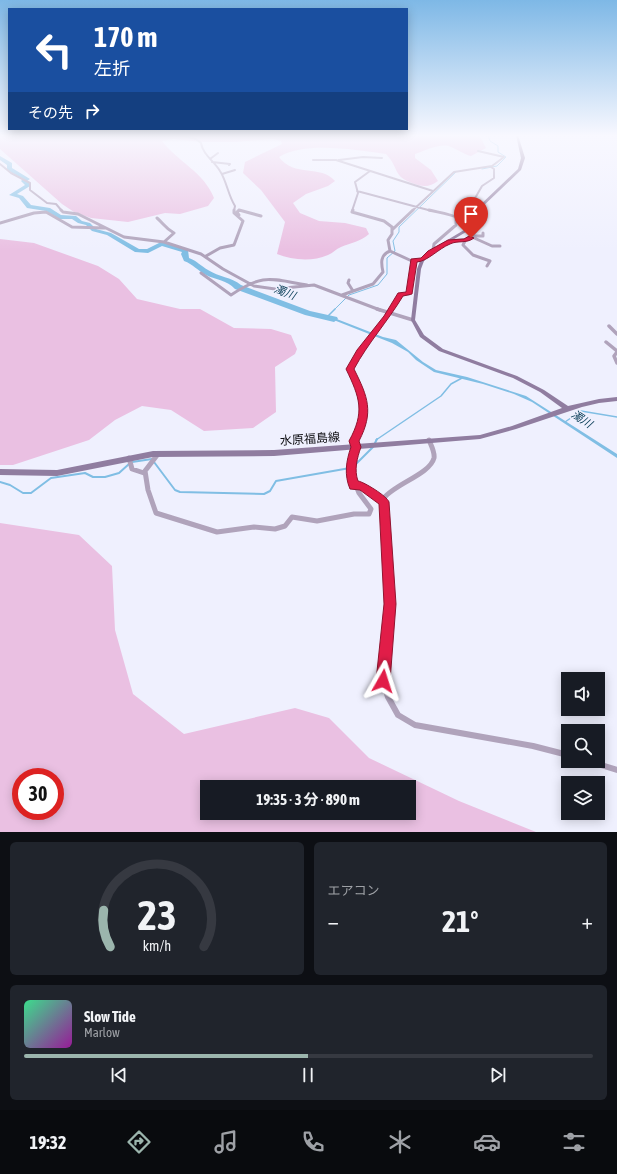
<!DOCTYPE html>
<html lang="ja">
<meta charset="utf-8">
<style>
:root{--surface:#171b24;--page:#20242c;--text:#f1f3f6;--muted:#9ea1a6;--line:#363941;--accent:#9bb5ad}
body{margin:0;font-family:"Asap Condensed","Noto Sans JP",sans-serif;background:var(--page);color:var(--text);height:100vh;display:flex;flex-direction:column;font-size:15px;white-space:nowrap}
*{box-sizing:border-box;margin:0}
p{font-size:13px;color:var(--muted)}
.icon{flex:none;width:22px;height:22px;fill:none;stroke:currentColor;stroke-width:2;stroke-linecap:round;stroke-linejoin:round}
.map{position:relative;height:832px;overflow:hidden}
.drawer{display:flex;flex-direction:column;gap:10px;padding:10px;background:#0d0f14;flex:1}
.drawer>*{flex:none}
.banner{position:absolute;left:8px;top:8px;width:400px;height:122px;border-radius:0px;box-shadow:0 2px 10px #0003;background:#1a4fa0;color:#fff;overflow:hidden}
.fabs{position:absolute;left:561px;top:672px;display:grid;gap:8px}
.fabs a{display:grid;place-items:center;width:44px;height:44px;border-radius:0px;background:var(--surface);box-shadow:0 2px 10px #0003;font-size:20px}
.speed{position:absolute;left:12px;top:768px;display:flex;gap:8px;font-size:20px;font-weight:700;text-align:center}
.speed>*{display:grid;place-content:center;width:52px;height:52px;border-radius:50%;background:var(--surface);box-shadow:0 2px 10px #0003;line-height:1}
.speed .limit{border:6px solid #d22;background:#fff;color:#111}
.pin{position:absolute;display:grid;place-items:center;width:34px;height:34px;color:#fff;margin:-41px -17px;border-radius:50% 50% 50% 0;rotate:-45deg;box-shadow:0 0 4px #0007}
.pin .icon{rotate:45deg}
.me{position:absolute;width:44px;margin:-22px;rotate:6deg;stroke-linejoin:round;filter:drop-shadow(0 0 3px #0008)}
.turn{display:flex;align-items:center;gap:14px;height:84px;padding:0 20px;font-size:18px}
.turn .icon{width:52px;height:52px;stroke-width:2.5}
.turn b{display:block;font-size:28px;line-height:34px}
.then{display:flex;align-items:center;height:38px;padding:0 20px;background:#0003;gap:8px;font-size:15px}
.big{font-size:30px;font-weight:700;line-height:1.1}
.drawer .tile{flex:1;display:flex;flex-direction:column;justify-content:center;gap:6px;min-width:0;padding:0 14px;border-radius:6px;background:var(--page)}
.drawer .dial{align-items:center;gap:0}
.dial svg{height:104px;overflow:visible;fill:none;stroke:var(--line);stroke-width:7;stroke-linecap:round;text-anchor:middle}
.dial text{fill:var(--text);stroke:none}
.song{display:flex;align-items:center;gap:12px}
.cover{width:48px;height:48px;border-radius:6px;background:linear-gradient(135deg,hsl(150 70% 55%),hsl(300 70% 35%))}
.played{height:4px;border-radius:2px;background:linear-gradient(90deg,var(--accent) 50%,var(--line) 50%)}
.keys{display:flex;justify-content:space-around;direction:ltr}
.heat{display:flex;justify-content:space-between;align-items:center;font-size:22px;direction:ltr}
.drawer .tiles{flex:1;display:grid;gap:10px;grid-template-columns:1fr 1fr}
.tile:last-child{grid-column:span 2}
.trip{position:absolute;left:200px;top:780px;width:216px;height:40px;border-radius:0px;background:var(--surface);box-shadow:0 2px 10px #0003;font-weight:700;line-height:40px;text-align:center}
.tabs{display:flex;height:64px;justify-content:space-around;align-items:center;background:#090b0e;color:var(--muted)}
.tabs .icon{width:28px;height:28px}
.tabs .active{color:var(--accent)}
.tabs b{font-size:18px;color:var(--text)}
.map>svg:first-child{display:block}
.green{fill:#eac0e2;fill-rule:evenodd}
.water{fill:#80bee4}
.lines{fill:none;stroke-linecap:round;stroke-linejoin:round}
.stream-far2{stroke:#80bee4;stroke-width:1}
.stream-far1{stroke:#80bee4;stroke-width:1.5}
.stream{stroke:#80bee4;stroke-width:2}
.river{fill:#80bee4;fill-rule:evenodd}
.street-far4{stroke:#b0a3bb;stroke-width:2}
.street-far3{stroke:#b0a3bb;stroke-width:3}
.street-far2{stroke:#b0a3bb;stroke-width:3.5}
.street-far1{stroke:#b0a3bb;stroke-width:5}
.street{stroke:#b0a3bb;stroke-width:6}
.secondary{fill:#907da0;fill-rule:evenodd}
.route{fill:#e11d48;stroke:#92132f}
.labels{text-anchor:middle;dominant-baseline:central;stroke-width:3;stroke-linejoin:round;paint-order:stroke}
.far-water-label{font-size:11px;font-style:italic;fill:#083c56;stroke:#eff0fe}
.street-label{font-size:12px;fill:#0e0e12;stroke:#eff0fe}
</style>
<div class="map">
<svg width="617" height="832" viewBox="0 0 617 832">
<rect width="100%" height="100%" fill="#eff0fe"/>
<!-- green -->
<path class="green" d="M0,135H479L486,148L471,156C463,154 459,150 451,147C442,142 424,151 415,154V158L431,170L438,181C431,186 426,187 418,185C391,177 401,170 386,154C355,150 306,141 279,157C294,178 321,164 335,181L328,186L306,194L293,203L300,213L319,221L345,223L366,228L369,234C361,241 351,243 341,247C336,249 333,253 328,255C312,262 292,260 277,254L285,222L261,190L243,173L245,162L282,144L281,141L273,139L235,142H202L173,139L162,141C178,162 204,172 214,198L208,206L180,214L165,213L128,222L91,218L74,212L62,204L0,149Z
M0,239L34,243L98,266L119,279L137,299L180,309H200L234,328L271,329L291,335L297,349L295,354L275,367L276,412L253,428L204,431L171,410L142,406L115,420L89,440L13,465H0Z
M0,523L79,535L112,566L115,630L133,694L184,734L295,708L329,718L369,758L459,801L536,832H0ZM21,777H55V811H21ZM207,787H409V813H207Z"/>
<!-- water -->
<path class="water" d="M321,315L329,316L383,337L396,340L423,362L436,370L467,377L526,396L617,454V458L532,402L514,394L483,384L434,372L416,360L408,352L392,343Z"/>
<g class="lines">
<!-- stream-far2 -->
<path class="stream-far2" d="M482,169L497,166L506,157L498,152V146L490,141L488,135
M334,310L349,295L378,285L387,274V258L395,251L393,241L399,232V227L456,172"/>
<!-- stream-far1 -->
<path class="stream-far1" d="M328,316L335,309
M565,422L581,411L617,417
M376,440L441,396L451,384L462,378"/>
<!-- stream -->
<path class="stream" d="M375,443L377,439
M132,462L152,459
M154,462L175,490L180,492L264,494L270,491L276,481L350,468
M354,466L373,447
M0,482L10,485L23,493H31L51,478L85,473L93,477H105L119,473L129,464"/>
<!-- river -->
<path class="river" d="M0,156L12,163V168L30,179L27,181L31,185L30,186L17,194L23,196L31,205L50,208L61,215L76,216L82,221L90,223L96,229L111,233L139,249H147L161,242L188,250L189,258C197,261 201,266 208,270C219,277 231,277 241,285L310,311L337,317L338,319L334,322L305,315L235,289C227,280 216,280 206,275C198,271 193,264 184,261L181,254L182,252L162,246L148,253L135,252L107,235L92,231L86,225L78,223L72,219H60L46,211L27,208L19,198L9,195L25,185L21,181L23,179L7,170V165L0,160Z"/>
<!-- street-far4 -->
<path class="street-far4" d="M95,135H119
M149,135H175
M180,135L196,139L201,143C203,155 214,161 220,171C227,182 228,195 235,206L234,211
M210,159L218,153
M313,160H336L433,191
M339,160L363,157L382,158
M212,162L230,164L229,165
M0,164L11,173L30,183V190L47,203L56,204L62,211
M222,174L235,170
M357,191L432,211
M238,211H243
M352,211L358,193L355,182L370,171
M412,211L454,172L492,166L504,157L478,151
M459,211L464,204L474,200L482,186L494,178V169L491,167"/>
<!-- street-far3 -->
<path class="street-far3" d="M61,210L63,212L78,214L124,237L164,242L201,254L223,269L254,286L275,289L314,285L380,310
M239,210L237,212L239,215
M239,210L261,216
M429,210C445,214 466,216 476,231L469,239L450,241
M157,218C164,224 165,228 174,233L164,242
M0,223L34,213L46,212L72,227L104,228
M393,229L413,210
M474,236H483V233
M472,237L492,246H500
M465,241L463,245L473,255L490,261L487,266
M433,250L434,244L456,225V216L460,210
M390,251L414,262L409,294L401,295L391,310
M206,256L220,248L234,245L243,221L234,213V210
M413,261L423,260
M201,273L231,295C264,273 270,279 307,285
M349,280L348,283L353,291
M342,295L373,284L383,272C381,263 380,255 390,251L388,240L392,234V227L384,221L352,212L353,210"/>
<!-- street-far2 -->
<path class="street-far2" d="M377,309L413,320
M609,326L617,334
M606,342L617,351
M617,352L614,356L617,363
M355,440C364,424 368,406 359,389C356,382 351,377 350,369L359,352L392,309"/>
<!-- street-far1 -->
<path class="street-far1" d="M158,454L145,471L148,490L156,513L217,532L254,527L275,529L285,526L292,517L317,521L354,514H369L371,509L359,493L352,475L351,462L356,447L355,439
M129,458L132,469L144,473
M354,486L366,489L384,502
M389,610L384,498C395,484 430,474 434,458C435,452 431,445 429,440"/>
<!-- street -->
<path class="street" d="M390,609L383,681L388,697L398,715L415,725L533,746L568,755
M588,761L617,770"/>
<!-- secondary -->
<path class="secondary" d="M516,135H518L525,158L521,170L479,210L466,232L431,253L424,261L421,269L415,320L424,335L443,349L517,376L544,390L568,406L599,399L617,397V401L599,403L582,407L516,429L480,439L274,456L153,457L57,476L0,475V469L57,470L153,451L274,450L480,435L512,426L562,408L540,392L513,378L439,351L420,337L411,320L417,269L420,261L429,251L464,230L477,208L518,169L521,158Z"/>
</g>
<!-- sky -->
<linearGradient id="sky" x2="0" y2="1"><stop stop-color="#7eb8e6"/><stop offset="0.54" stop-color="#f8f8ff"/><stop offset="1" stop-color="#f8f8ff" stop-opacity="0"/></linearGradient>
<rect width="617" height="251" fill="url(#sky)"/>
<!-- route -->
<path class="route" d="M469,236L474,238C466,244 458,240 450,244C438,249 428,261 417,262L412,294L403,296C388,321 368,343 354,369C368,397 374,412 359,441L361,447C357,458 354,470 358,481C364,482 387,496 389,502L396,604L390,681L388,686L383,688L378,686L376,681L384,604L379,504L360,490L350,489C344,475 346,461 351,447L349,441C365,412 360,398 346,369L357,350L384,316L398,293L406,292L411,259L421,258L428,251L448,240L464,239Z"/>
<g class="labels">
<!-- far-water labels -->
<g class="far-water-label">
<text transform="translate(285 292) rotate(21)">濁川</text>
<text transform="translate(582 419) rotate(33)">濁川</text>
</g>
<!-- street labels -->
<g class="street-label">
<text transform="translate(310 439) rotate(-4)">水原福島線</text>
</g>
</g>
</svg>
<div class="fabs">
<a><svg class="icon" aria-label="sound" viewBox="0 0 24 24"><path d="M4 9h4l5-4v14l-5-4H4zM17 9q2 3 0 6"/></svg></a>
<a><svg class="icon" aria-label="search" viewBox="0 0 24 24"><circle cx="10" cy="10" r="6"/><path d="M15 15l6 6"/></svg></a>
<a><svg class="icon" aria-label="layers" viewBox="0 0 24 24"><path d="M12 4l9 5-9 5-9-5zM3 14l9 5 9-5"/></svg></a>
</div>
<div class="speed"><div class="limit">30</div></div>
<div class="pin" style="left:471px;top:238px;background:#d93025"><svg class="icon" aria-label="arrive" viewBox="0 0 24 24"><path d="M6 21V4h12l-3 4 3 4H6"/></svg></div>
<svg class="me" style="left:383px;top:681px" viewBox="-20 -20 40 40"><path d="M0-17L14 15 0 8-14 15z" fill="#e11d48" stroke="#fff" stroke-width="4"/></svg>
<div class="trip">19:35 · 3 分 · 890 m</div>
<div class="banner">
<div class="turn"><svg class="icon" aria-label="left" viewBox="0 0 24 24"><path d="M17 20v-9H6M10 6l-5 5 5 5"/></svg><div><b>170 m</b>左折</div></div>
<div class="then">その先<svg class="icon" aria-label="right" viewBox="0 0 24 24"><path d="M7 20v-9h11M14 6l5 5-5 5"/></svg></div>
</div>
</div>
<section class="drawer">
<div class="tiles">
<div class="tile dial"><svg viewBox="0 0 100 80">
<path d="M14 69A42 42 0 1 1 86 69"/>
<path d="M14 69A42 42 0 0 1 9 41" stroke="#9bb5ad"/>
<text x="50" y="56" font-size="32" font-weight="700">23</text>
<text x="50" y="72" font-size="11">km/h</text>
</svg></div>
<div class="tile"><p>エアコン</p>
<div class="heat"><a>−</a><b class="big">21°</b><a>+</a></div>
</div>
<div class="tile">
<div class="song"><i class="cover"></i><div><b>Slow Tide</b><p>Marlow</p></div></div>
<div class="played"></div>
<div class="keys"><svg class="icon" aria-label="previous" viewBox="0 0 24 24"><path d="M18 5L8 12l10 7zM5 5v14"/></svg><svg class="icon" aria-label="pause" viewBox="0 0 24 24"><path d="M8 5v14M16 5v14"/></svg><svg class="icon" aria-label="next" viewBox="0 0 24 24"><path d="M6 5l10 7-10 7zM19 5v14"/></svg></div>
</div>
</div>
</section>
<nav class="tabs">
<b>19:32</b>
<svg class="icon active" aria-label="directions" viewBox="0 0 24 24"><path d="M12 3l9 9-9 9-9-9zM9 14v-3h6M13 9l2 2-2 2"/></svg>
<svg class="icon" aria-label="music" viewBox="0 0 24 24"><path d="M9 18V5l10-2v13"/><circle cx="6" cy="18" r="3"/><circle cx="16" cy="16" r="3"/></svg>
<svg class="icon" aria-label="phone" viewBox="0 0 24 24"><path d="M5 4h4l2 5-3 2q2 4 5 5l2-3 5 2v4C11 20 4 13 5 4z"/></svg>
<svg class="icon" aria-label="climate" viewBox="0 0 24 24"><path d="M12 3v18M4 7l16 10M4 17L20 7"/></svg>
<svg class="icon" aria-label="car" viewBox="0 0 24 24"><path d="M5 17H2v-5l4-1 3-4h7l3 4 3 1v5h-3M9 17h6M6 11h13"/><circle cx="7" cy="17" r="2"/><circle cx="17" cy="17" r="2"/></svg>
<svg class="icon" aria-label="filters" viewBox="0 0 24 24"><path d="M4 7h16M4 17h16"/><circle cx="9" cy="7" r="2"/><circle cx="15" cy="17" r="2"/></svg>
</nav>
